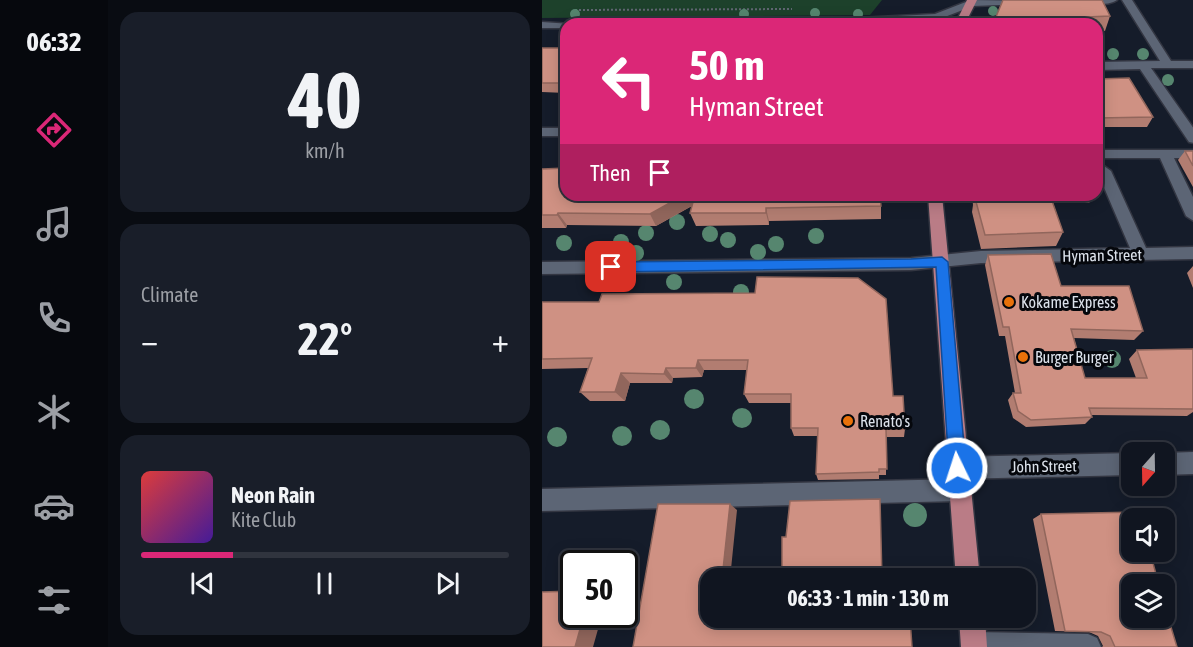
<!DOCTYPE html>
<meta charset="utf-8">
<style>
:root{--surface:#101520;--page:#191e29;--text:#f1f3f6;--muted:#9c9fa5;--line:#30343e;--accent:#db2777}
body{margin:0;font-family:"Asap Condensed",sans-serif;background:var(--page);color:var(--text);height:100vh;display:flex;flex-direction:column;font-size:22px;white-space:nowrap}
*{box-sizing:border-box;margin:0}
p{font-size:20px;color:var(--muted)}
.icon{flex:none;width:33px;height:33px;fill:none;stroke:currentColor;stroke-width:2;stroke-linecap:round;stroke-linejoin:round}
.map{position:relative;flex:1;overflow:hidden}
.drawer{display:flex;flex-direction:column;gap:12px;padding:12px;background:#090c12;width:434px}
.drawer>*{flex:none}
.guide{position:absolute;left:18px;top:18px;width:543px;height:183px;border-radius:18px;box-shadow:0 3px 15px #0003,0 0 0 2px var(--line);background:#db2777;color:#fff;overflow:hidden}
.needle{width:39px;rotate:200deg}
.fabs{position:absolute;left:579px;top:442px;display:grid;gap:12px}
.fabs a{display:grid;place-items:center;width:54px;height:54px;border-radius:12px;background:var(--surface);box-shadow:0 3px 15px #0003,0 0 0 2px var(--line);font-size:30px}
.speed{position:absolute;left:18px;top:550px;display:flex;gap:12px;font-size:30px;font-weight:700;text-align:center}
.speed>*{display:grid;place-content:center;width:78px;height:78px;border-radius:50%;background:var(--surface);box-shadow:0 3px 15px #0003,0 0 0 2px var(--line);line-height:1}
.speed .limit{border:3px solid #111;border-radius:9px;background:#fff;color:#111}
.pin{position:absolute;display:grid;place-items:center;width:51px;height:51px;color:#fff;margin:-26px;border-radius:12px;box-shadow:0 3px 9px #0006}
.me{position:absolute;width:66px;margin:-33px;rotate:356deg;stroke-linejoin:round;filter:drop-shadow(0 0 4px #0008)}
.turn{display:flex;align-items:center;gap:21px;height:126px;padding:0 30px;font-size:27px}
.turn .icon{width:78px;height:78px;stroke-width:2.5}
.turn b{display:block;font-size:42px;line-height:51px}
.then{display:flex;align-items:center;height:57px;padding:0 30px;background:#0003;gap:12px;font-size:22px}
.big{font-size:45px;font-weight:700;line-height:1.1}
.drawer .tile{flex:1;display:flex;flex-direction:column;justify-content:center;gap:9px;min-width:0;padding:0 21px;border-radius:18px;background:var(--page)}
.drawer .dial{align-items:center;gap:0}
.dial b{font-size:78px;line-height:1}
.song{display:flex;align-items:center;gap:18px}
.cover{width:72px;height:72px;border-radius:9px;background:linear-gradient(135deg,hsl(0 70% 55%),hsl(260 70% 35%))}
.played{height:6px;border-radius:3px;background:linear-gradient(90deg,var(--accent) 25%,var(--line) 25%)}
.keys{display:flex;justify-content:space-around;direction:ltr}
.heat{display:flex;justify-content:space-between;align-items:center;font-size:33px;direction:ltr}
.trip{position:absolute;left:158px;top:568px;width:336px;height:60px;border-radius:18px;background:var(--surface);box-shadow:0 3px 15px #0003,0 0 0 2px var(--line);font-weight:700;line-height:60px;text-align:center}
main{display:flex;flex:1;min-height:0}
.dock{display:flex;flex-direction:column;width:108px;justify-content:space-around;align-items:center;background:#06080d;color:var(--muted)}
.dock .icon{width:42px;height:42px}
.dock .selected{color:var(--accent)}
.dock b{font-size:27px;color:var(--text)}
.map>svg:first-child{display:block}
.green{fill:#1d412b}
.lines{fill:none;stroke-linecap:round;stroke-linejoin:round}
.minor-casing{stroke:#333642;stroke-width:3}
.major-casing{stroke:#333642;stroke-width:3}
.path{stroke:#606672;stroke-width:2;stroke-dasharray:2 2;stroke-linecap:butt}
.minor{fill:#5c6575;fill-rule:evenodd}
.major{fill:#ba7c86;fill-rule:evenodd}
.tree{fill:#56866f}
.wall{fill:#b27d71}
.shaded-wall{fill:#91665c}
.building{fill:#cf9183;stroke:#91665c;stroke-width:1.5}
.route{fill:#1a73e8;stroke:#114b97;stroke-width:1.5}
.food-dot{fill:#e8710a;stroke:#05070c;stroke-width:2}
.labels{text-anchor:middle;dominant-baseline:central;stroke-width:6;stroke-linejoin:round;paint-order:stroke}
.street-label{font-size:16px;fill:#dce2eb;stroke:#05070c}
.poi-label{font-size:16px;fill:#dce2eb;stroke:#05070c;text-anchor:start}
</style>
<main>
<nav class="dock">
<b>06:32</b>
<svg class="icon selected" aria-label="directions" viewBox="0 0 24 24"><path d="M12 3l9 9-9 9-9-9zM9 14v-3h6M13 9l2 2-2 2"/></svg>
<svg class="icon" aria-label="music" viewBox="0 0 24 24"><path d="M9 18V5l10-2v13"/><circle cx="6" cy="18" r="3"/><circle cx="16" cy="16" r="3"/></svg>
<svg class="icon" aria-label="phone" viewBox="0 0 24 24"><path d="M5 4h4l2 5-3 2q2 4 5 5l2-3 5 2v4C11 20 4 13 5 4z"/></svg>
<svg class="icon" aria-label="climate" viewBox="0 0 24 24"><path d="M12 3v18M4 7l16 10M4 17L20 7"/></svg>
<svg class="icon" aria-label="car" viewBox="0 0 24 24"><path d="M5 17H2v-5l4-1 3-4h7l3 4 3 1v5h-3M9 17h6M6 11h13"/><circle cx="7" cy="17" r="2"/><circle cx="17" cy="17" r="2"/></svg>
<svg class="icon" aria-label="filters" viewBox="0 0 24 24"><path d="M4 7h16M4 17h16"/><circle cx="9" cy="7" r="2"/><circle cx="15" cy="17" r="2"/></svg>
</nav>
<section class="drawer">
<div class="tile dial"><b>40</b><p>km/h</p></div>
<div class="tile"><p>Climate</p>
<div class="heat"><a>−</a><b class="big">22°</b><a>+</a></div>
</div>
<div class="tile">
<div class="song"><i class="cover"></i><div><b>Neon Rain</b><p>Kite Club</p></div></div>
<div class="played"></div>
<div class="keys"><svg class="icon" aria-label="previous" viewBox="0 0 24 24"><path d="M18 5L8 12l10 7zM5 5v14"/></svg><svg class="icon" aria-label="pause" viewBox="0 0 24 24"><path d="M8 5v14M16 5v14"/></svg><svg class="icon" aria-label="next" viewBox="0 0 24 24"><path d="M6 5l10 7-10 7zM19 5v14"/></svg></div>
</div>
</section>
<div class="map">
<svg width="652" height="647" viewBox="0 0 652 647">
<rect width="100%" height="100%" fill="#151c2a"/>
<!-- green -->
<path class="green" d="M0,0H340L328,15L0,18Z"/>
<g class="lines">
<!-- minor casing -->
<g class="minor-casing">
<path id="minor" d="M429,0L490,1L485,4L431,6L395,20L256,24L261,21L393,14Z
M532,0H575C567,6 540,6 532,0Z
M580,0H590L629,61H652V68H609L652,129V143L647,142L598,69L555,70V62L618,61Z
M0,22L29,24H24V28H0Z
M0,128H24V136H0Z
M555,150H652V158H632L652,199V221L644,216L618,158H555Z
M562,166L569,171L604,248L652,247V259L439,263L369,270L0,274V262L369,258L439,251L588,248L555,171Z
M652,452V474L622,475V453Z
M590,453V475L415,479L407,476L404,468L407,460L415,457Z
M417,479L425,482L428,490L425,498L417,501L0,511V489Z
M432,632L546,634L555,638L559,647H420L423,636Z"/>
</g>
<!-- major casing -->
<g class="major-casing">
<path id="major" d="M425,0H435L423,24H413Z
M386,195H400L438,579H414Z
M417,618H443L445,647H419Z"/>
</g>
<!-- path -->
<path class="path" d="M33,10L250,9"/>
<!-- minor -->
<use href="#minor" class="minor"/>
<!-- major -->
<use href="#major" class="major"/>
</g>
<!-- trees -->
<g class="tree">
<circle cx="451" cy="11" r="5"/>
<circle cx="273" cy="13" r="5"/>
<circle cx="33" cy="14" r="5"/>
<circle cx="202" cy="14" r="5"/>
<circle cx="316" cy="14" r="5"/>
<circle cx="571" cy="54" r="6"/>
<circle cx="601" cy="54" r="6"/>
<circle cx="626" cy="80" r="6"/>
<circle cx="135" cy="222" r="8"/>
<circle cx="104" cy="233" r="8"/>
<circle cx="168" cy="234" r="8"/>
<circle cx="274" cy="236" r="8"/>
<circle cx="186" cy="240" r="8"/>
<circle cx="79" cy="242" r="8"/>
<circle cx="22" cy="243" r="8"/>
<circle cx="234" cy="244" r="8"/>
<circle cx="216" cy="252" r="8"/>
<circle cx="94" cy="253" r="8"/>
<circle cx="132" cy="282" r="8"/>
<circle cx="199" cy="292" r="8"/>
<circle cx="570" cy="359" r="9"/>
<circle cx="152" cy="399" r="10"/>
<circle cx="200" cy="418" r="10"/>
<circle cx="118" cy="430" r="10"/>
<circle cx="80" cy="436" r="10"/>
<circle cx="15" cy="437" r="10"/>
<circle cx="373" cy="515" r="12"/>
</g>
<!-- wall -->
<path class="wall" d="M461,0L568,16L563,31H555V24H451Z
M0,48H24V93L0,92Z
M555,79L611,117L605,127H555Z
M643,151H651V187L636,160Z
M0,169L24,195L339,206V219L227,221V225L154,226L148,213L150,206L114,226L25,225L24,228H0Z
M430,195H552L547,203H511L521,232L514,246L439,249L430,212L431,205Z
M446,255L519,286L601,331L592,340L532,338L543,378H594L587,359L595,350L651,349V412L645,416L549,415L550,417L543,424L484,427L471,418L466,400L471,393H473L463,336H457L443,265Z
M651,266V288L645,273Z
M0,302L351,396L363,429L362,437H344V475H337V479L276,480L274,474L276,436H252L249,428V403H207L202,394L205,370H162L160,377L131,378L130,383H88L83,401H48L38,392L46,368L0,369Z
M499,514L635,647H560L561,646L556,636L547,632L513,631L491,519Z"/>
<!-- shaded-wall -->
<path class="shaded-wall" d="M142,195H158L160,200L114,226L108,214Z
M224,208L227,221V225L224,213Z
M16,213L25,225L24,228L15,215Z
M156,360L162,370L160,377L154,368Z
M124,368L131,378L130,383L122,374Z
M79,373L88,383L83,401L73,392Z
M188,504L195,510L188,579H180Z
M42,615H60L51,647H33Z"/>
<!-- building -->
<path class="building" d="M461,0H560L568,16L545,17L548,24H451Z
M0,48H24V83H0Z
M587,78L611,117L555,118V79Z
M643,151H651V166Z
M24,168V195H142L108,214L16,213L15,215H0V169Z
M153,195H338L339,206L224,208V213H148Z
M436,195H508L521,232L443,235L433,198H436Z
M509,254L519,286H587L601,331L529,329L543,378H605L595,350L651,349V409L547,408L550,417L489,420L476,411L471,393H479L467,327H461L446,255Z
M215,277L316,278L344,299L351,396H361L363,429H344L345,469H337V472L274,474L276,428H249V394H202L206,360H156L154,368H124L122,374L79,373L73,392H38L50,358L0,359V302H57L60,294L213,293Z
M338,499L340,579H240V537H244L248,501Z
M116,504H188L180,579H168V618H368L370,647H91Z
M596,512L598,519H590V552H608L617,585H590V618H622V604L635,647H573L568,636L559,632L523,631L499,514Z
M32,591V615H42L33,647H0V592Z"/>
<!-- route -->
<path class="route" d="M400,257L406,262L424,468L421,473L415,476L410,473L407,468L394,267L69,272L63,267L69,262L369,259Z"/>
<!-- markers -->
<g class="food-dot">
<circle cx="467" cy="302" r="6"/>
<circle cx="481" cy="357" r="6"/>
<circle cx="306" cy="421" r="6"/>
</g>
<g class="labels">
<!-- street labels -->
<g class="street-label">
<text transform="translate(560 255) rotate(-1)">Hyman Street</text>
<text transform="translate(502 466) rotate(-1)">John Street</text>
</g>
<!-- poi labels -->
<g class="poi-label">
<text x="479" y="302">Kokame Express</text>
<text x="493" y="357">Burger Burger</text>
<text x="318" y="421">Renato's</text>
</g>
</g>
</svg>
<div class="fabs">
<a><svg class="needle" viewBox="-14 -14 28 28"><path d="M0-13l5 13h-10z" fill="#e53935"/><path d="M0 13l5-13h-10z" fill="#9c9fa5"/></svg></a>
<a><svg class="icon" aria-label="sound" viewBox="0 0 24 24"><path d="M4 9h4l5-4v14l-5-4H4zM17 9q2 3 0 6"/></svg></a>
<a><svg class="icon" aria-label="layers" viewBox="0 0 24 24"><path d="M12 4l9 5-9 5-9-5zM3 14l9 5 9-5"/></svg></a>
</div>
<div class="speed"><div class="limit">50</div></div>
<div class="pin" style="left:69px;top:267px;background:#d93025"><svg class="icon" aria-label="arrive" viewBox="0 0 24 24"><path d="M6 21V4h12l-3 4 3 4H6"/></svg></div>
<svg class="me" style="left:415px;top:468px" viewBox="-20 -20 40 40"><circle r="17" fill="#1a73e8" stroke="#fff" stroke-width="3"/><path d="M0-11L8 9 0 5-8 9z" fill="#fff"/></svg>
<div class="trip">06:33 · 1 min · 130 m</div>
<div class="guide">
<div class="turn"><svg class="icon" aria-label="left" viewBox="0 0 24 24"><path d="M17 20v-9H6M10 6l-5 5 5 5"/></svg><div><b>50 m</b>Hyman Street</div></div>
<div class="then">Then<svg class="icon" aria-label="arrive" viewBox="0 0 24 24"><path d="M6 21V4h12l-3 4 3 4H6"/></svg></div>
</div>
</div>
</main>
